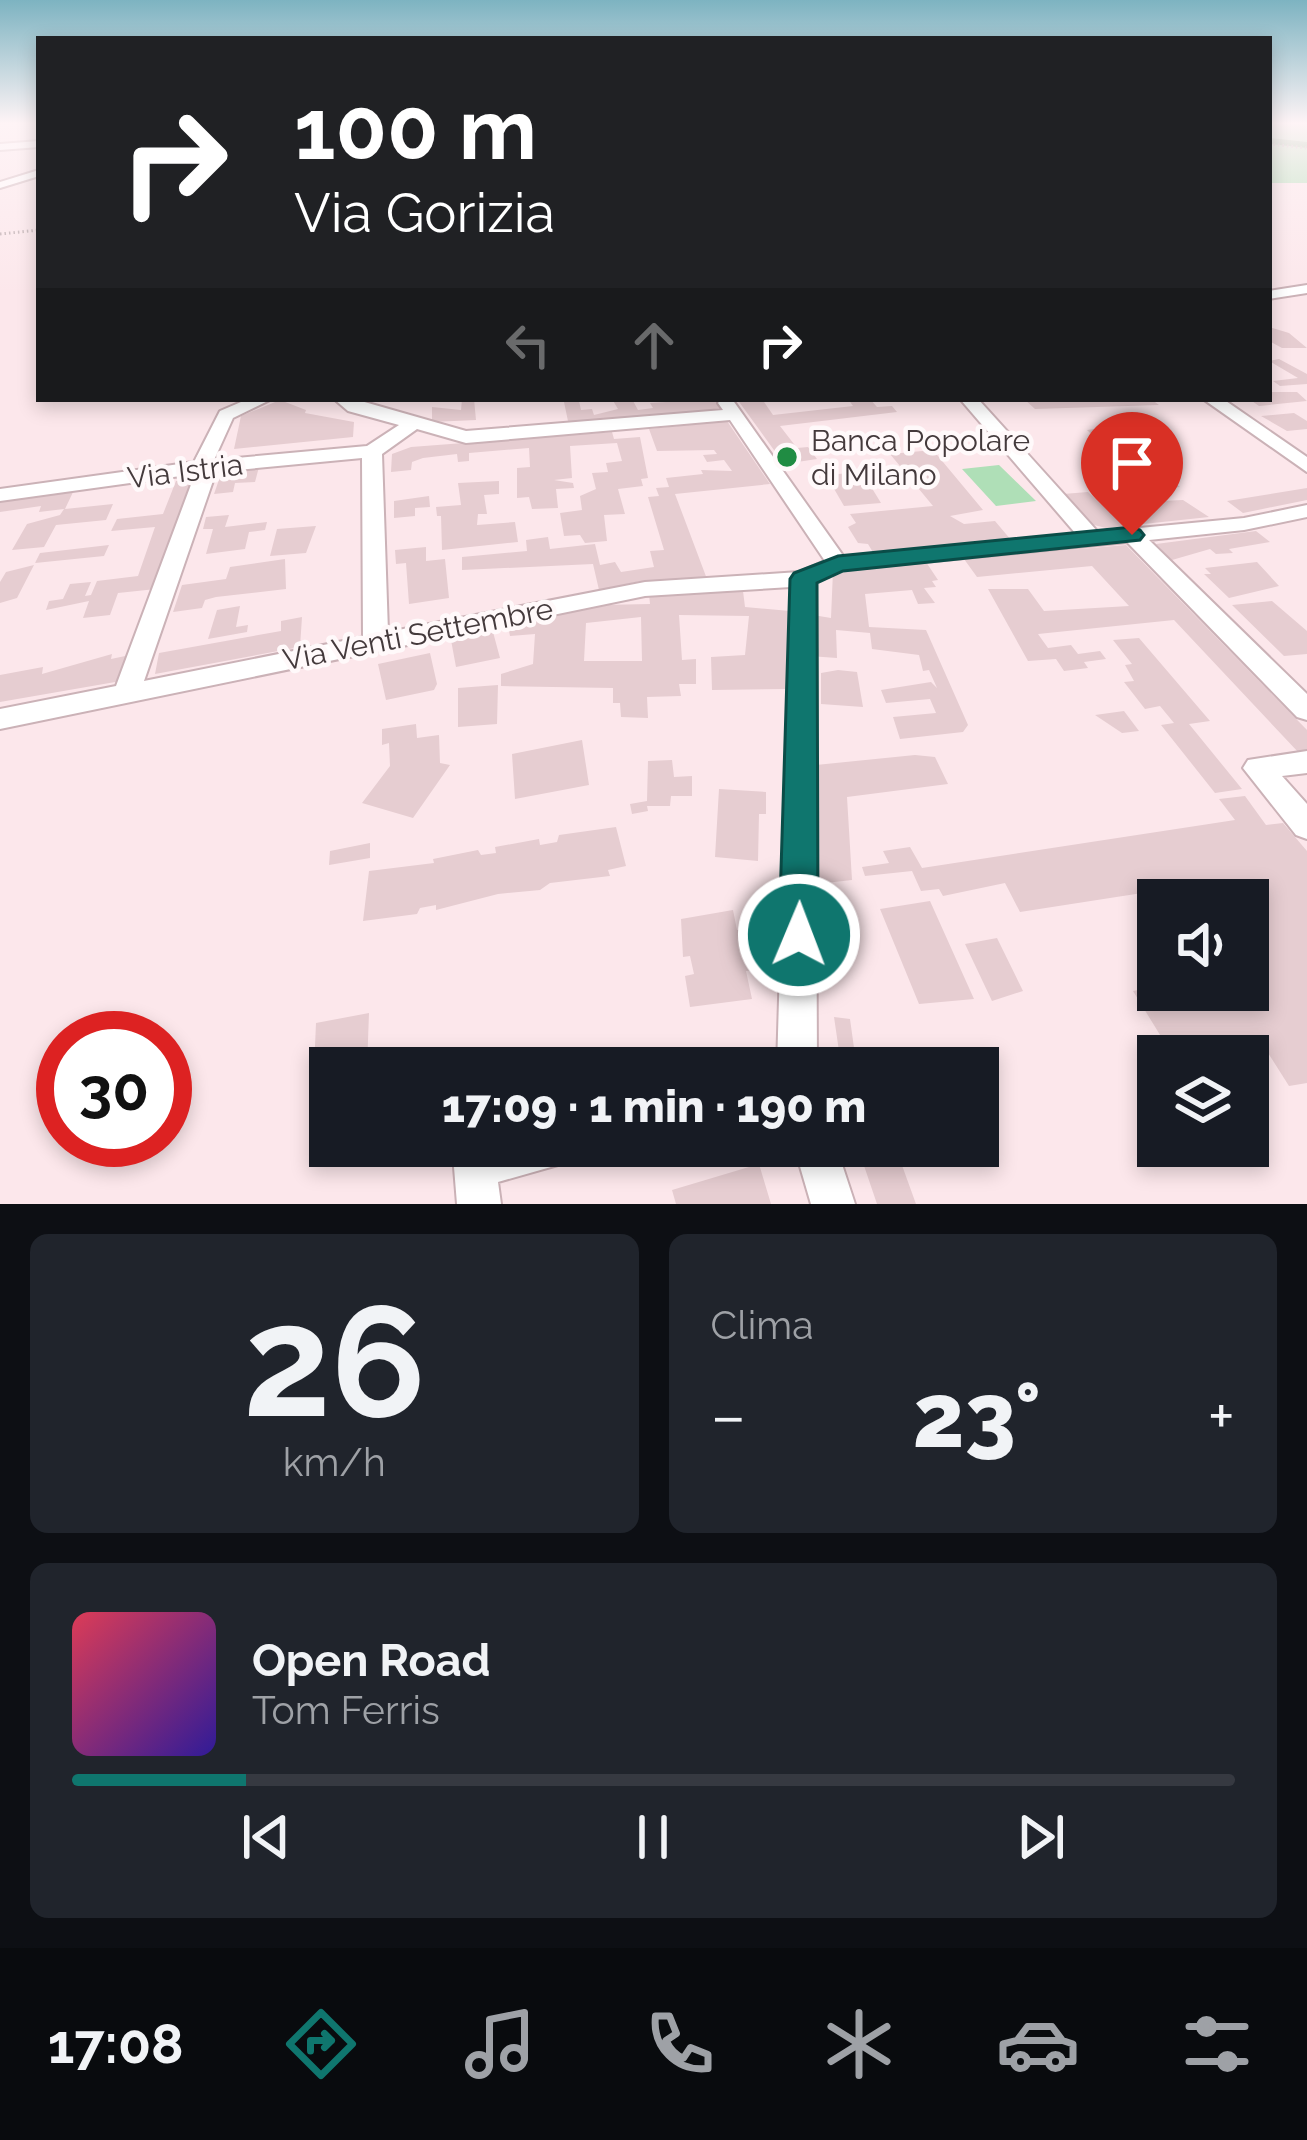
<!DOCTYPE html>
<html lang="it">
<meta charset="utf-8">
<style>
:root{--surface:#171b24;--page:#20242c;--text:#f1f3f6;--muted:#9ea1a6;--line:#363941;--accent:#0f766e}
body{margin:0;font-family:Raleway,sans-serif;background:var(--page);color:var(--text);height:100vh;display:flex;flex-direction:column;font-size:45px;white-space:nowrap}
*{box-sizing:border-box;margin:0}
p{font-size:39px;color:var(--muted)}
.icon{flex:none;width:66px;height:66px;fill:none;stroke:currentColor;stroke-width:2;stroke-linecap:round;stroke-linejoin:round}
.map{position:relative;height:1204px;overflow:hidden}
.drawer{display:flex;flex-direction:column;gap:30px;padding:30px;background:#0d0f14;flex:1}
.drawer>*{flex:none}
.top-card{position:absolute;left:36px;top:36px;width:1236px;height:366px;border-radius:0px;box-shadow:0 6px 18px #0003;background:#202124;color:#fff;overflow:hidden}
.controls{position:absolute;left:1137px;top:879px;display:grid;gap:24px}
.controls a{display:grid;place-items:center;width:132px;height:132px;border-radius:0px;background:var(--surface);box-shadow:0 6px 18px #0003;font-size:60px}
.speed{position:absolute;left:36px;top:1011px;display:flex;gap:24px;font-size:60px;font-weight:700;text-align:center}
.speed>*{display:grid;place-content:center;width:156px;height:156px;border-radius:50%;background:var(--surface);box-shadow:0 6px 18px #0003;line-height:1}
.speed .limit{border:18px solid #d22;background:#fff;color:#111}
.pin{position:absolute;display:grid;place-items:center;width:102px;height:102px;color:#fff;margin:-123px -51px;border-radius:50% 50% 50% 0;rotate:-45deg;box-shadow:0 0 12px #0007}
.pin .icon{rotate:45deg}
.me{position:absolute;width:132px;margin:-66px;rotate:1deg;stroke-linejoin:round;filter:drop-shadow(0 0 9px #0008)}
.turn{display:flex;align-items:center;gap:42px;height:252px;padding:0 60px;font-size:54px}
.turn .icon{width:156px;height:156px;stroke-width:2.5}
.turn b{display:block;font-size:84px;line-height:102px}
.lanes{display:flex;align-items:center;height:114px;padding:0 60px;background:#0003;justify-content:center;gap:60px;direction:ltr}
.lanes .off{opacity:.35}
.big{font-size:90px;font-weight:800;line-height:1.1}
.drawer .widget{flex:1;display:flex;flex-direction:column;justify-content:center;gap:18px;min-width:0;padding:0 42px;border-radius:18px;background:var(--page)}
.drawer .dial{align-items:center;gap:0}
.dial b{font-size:156px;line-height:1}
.song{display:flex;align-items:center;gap:36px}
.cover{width:144px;height:144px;border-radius:18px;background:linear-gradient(135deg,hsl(350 70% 55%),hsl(250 70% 35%))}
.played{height:12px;border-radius:6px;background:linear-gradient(90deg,var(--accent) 15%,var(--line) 15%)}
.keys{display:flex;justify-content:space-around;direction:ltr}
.heat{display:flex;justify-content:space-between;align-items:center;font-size:66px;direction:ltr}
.drawer .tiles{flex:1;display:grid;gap:30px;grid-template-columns:1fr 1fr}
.widget:last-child{grid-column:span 2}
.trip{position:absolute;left:309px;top:1047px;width:690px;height:120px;border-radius:0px;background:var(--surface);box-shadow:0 6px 18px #0003;font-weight:800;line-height:120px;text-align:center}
.tabs{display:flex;height:192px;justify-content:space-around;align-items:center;background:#090b0e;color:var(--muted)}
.tabs .icon{width:84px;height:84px}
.tabs .active{color:var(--accent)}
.tabs b{font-size:54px;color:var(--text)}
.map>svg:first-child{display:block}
.green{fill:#afdfb7}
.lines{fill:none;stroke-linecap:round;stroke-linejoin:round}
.canal{fill:#7cb286;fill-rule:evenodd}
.building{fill:#e6cdd1;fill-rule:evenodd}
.minor-casing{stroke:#cbb2b7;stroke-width:4}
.tertiary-casing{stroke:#cbb2b7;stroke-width:4}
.path{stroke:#b8a7aa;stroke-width:3;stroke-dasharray:1.5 3;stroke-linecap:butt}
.minor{fill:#fff;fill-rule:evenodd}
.tertiary{fill:#fff;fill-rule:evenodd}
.route{fill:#0f766e;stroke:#0a4d48;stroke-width:3}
.poi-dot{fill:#208c43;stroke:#fff9fa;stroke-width:4.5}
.labels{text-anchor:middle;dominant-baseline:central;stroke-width:9;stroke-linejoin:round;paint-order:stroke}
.poi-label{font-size:30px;fill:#443a3c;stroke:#fff9fa;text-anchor:start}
.street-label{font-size:30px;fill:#443a3c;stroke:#fff9fa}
</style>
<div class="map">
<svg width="1307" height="1204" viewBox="0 0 1307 1204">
<rect width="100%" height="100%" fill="#fce7eb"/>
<!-- green -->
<path class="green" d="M1269,124H1307V183H1269Z
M999,465L1036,501L996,506L962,469Z"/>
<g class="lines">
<!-- canal -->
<path class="canal" d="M1269,138L1307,142V148L1269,144Z"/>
</g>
<!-- building -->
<path class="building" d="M1269,327L1289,333L1307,348H1282L1269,341Z
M1279,359L1307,374V384L1280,386L1273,381L1298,378L1269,361Z
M1269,392H1297L1307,401L1259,406L1249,399H1269Z
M462,399H474L476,420L432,422V407L461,410Z
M612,399H632L638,410L653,408L650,403L715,399L722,409L569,426L564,402L579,401L581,410L592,409L594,415L618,409Z
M737,399H762L773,415L853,406L848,399H870L877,407L892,406L897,412L780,426L797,448L808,447L817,459L784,464Z
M1024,399H1151L1159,405L1035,409Z
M280,400L306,410L305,413L354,422L353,437L234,449L241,416Z
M1294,413L1307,421V429L1287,431L1261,416Z
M727,421L770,484L675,494L707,579L641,581L599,590L593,564L462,570V557L527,551L526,540L548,537L550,549L595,544L600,565L615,562L621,572L654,567L650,551L664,550L648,497L659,496L656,488L669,487L666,478L703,474L701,470L732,471L724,460L707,462L703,455L717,454L714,450L657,451L649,429Z
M1133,423L1141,429L1114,433L1116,438L1180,487L1150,489L1163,501L1183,500L1209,517L1106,528L1090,524L1063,494L1088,492L1109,512L1152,508L1119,476L1134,475L1087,430Z
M612,432L614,439L640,437L648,478L641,479L643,486L618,489L625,514L604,515L607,541L585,543L580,535L564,536L560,513L582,510L580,496L596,489L592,473L608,472L606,463L622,461L617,443L570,446L572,478L554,480L573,483L574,488L556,489L558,508L532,509L529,497L517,498V468L530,467L529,448L469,453V461L458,462L457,454L423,458L412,462L411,470L391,472L392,454L411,447Z
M933,450L983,510L950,516L964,524L995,521L1011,540L874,554L868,544L858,543L848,527L856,523L850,514L933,506L890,454Z
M259,467L255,482L235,483L233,492L214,494L222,471Z
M862,472L881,503L844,506L826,475Z
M198,479L156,589L118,593L110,615L83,618L89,601L46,610L49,601L63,599L70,584L91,582L85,596L91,595L97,581L138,576L155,527L111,531L117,519L163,514L176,481Z
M499,481V494L484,495L487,514H478L477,525L515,522L518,542L442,550L441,516H437L436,507L461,505L458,483Z
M1307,488V500L1243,513L1227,501Z
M74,490L65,509L113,504L106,520L56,525L44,547L12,550L27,524L60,515L64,509L39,512L41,506L0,512V501Z
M429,496L430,507L415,508V516L394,518V501Z
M229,515L225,527L267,522L265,530L249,532L245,549L206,554L213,529H203L206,517Z
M316,526L306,553L270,556L277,529Z
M1256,531L1270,542L1229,549L1233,553L1216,554L1210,549L1172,560L1156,544Z
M109,545L104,556L35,563L40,553Z
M1126,545L1307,730V754L1299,753L1174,620L1038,634L1048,648L1071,645L1078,654L1100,651L1106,659L1084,662L1088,668L1064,671L1056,659L1028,661L988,589H1028L1044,611L1129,606L1092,566L977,577L964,559Z
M426,547V561L445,559L449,598L409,604L406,563L396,564L395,550Z
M285,559L286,589L216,597L205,600L202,608L173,612L182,585L226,579L230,567Z
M926,562L938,580L932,581L936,587L924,588L935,603L918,604L912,590L865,594L869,627L926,630L968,725L963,732L900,739L893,717L936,713L930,699L886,703L881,690L931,682L937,688L929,670L923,671L919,655L872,649L870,633L836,630L837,658L809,656L813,615L831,618L833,571Z
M1257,562L1279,586L1229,598L1204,574H1211L1205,568Z
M34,565L17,598L0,603V582L6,572Z
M743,591L745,607L790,611L786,689L712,690L711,657L745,655L749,616L679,615L682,660L696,659V684H679L681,696L647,697L648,718L621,717L620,703H613V688L501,686V674L533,664L535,634L510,636L507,622L601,605L650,604L649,594ZM641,617L642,661H584L586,623Z
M1272,601L1307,631V654L1284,656L1232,605Z
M240,606L236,627L248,625L247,632L208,639L217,610Z
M302,617L300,647L155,674L159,653L281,631V621Z
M493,632L500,658L456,667L451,640Z
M1139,638L1210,721L1189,724L1242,789L1215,793L1161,725L1174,723L1160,706L1145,709L1124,682L1134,681L1125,665L1132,664L1113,640Z
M430,653L437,684L434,690L386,700L378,664Z
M112,654L111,659L130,655L121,681L0,702V675L43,667L42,674Z
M838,670L857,672L863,707L821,704V673Z
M498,685L497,724L458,727V688Z
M1124,711L1139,731L1122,733L1095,715Z
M416,724L417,738L439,735L440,763L450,765L413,818L362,803L390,766L389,743L382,745V729Z
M582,740L589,785L515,799L512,754Z
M915,755L935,757L948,784L847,797L852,880L808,885L806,766Z
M672,760L674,777L692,776V796H671L670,806H647L648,811L632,814L630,804L647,801L648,761Z
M719,789L766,792V814H759L758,861L715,857Z
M1245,796L1266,825L1283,823L1307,851V1083L1289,1086L1263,1045L1173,1056L1133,991L1158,986L1248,990V900H1162L1155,891L1020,912L1005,883L943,896L939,889L921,891L912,871L865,876L862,867L889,863L883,851L910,847L922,868L1235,820L1219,799Z
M616,827L626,866L608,870L610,876L550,883L540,890L498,894L436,910V905L420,908L417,914L363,921L369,871L434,863L433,859L478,850L481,855L496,853L495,847L539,839L540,845L557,842L559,835Z
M370,843V858L329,865L330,851Z
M930,901L974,999L919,1004L880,909Z
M733,910L737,930H752L759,970L746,971L752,999L690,1007L685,976L694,974L690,956L683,957L681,919Z
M997,938L1023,991L992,1001L965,944Z
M369,1013L367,1068H330V1146L360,1148L310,1160L316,1023Z
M834,1017L850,1019L855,1055L840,1058Z
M895,1146L916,1204H877L858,1148Z
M759,1164L771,1204H676L672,1190Z"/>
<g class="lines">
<!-- minor casing -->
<g class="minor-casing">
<path id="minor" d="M39,170V176L0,188V182Z
M1307,285V293L1269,299V291Z
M248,399H272L233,418L214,460L367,446L399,425L348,411L334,399H354L466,431L723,410L718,403L721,399H732L844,557L1076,534L960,399H978L1098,532L1244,518L1307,505V517L1244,530L1149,540L1307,694V720L1297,717L1127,542L842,570L815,582L817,1068H777L791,587L645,596L0,729V709L116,686L195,474L0,501V489L194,462L220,411ZM730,420L825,561L799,572L645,582L388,632L382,454L417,429L466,443ZM362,458L363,637L144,681L216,472Z
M1203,399H1223L1307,457V472Z
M1307,751V773L1282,776L1307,804V839L1296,835L1243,768L1248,760Z
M475,1146H578L572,1161L498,1182L501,1204H457L454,1167L460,1152Z
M794,1146H836L855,1204H811Z"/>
</g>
<!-- tertiary casing -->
<g class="tertiary-casing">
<path id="tertiary" d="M39,141V147L0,150V144Z"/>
</g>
<!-- path -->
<path class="path" d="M1269,144L1307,148
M0,234L39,230"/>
<!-- minor -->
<use href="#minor" class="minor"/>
<!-- tertiary -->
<use href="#tertiary" class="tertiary"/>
</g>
<!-- sky -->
<linearGradient id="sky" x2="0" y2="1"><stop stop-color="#7db3c1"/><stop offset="0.42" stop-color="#fef4f6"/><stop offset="1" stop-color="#fef4f6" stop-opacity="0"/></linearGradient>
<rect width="1307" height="293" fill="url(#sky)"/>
<!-- route -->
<path class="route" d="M1132,527L1140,530L1144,535L1140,540L843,571L817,583L818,935L813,947L799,952L785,947L779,935L790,579L794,573L838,556Z"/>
<!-- markers -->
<circle class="poi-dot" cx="787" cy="457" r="12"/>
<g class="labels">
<!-- poi labels -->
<g class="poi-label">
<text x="811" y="440">Banca Popolare<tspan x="811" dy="34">di Milano</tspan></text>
</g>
<!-- street labels -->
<g class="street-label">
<text transform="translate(185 471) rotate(-7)">Via Istria</text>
<text transform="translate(418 634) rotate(-11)">Via Venti Settembre</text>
</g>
</g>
</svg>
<div class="controls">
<a><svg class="icon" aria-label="sound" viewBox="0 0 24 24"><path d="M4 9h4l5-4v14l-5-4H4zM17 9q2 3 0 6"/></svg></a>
<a><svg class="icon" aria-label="layers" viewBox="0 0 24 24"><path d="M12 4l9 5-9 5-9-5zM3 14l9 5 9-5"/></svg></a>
</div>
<div class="speed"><div class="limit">30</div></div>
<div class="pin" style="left:1132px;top:535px;background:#d93025"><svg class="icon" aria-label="arrive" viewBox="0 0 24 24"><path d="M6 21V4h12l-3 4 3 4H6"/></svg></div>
<svg class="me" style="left:799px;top:935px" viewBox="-20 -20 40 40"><circle r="17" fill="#0f766e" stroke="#fff" stroke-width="3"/><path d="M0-11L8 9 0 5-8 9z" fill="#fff"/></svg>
<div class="trip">17:09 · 1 min · 190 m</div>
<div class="top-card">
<div class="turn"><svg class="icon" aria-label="right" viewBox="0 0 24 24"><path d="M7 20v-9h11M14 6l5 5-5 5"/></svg><div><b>100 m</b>Via Gorizia</div></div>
<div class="lanes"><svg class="icon off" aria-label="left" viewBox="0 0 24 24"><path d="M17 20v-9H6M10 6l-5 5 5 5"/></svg><svg class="icon off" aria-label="ahead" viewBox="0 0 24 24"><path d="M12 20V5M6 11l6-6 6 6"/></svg><svg class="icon" aria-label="right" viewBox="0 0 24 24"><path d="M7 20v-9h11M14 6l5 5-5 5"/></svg></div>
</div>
</div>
<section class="drawer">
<div class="tiles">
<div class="widget dial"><b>26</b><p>km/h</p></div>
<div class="widget"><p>Clima</p>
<div class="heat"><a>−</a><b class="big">23°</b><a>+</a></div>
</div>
<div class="widget">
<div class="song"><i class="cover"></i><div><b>Open Road</b><p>Tom Ferris</p></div></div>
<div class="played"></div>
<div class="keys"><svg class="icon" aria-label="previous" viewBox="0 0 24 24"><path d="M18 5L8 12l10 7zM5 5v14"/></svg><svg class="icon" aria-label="pause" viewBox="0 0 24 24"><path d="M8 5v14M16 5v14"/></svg><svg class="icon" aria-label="next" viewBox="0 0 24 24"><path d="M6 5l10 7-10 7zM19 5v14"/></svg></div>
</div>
</div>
</section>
<nav class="tabs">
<b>17:08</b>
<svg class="icon active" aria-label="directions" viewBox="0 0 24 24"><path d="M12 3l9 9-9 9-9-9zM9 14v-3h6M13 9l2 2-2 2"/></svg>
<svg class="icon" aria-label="music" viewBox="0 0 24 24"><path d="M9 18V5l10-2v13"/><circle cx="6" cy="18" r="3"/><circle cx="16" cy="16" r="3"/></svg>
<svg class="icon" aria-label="phone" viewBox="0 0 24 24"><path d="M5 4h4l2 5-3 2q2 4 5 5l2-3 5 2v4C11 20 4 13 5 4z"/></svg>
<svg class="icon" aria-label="climate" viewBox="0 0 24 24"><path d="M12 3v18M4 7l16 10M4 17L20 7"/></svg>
<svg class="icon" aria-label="car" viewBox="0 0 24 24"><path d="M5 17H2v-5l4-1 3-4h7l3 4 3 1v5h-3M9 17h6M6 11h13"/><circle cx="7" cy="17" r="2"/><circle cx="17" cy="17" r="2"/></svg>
<svg class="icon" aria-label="filters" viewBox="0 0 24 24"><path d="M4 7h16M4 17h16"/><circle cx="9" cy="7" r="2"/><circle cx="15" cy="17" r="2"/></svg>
</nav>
